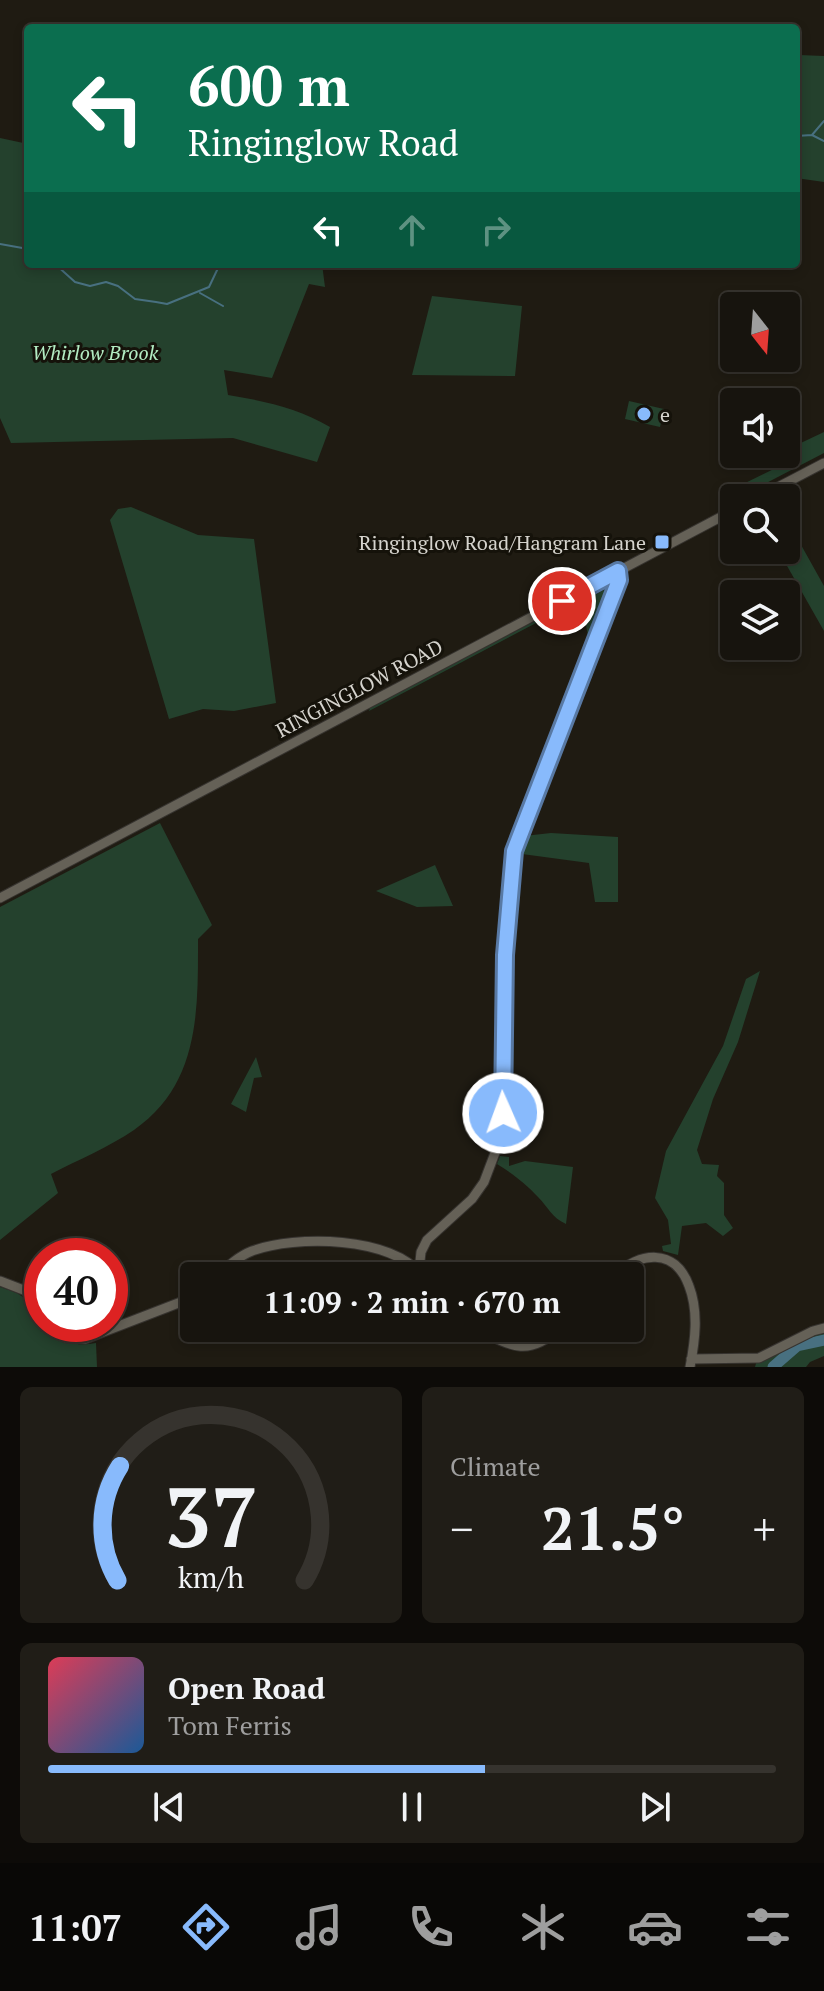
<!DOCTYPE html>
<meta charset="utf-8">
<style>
:root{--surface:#17140e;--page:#201d17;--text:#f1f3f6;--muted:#9e9e9e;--line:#36332e;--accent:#88bafc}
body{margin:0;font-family:"PT Serif",serif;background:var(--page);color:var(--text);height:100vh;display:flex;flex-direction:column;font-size:30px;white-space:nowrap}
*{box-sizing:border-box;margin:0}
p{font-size:26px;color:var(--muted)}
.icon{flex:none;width:44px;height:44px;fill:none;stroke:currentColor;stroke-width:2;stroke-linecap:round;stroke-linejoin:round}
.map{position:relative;height:1367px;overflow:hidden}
.details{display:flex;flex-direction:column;gap:20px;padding:20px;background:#0d0b08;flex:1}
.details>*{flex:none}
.banner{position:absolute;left:24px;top:24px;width:776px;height:244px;border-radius:8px;box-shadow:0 4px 12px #0003,0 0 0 2px var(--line);background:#0b6e4f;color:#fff;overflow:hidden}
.needle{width:52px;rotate:163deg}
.buttons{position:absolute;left:720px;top:292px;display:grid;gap:16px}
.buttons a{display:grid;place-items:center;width:80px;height:80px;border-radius:8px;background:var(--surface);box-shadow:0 4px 12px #0003,0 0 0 2px var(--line);font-size:40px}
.speed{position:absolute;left:24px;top:1238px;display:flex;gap:16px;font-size:40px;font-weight:700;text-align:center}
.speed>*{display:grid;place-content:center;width:104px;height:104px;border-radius:50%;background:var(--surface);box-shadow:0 4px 12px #0003,0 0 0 2px var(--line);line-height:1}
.speed .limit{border:12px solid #d22;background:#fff;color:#111}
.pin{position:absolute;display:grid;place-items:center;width:68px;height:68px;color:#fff;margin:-34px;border:4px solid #fff;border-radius:50%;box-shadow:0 2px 8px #0007}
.me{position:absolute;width:88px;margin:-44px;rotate:358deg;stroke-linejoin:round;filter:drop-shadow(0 0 6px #0008)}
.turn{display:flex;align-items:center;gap:28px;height:168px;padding:0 32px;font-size:36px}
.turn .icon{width:104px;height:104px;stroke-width:2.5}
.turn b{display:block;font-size:56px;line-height:68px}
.lanes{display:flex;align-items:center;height:76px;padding:0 32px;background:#0003;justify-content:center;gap:40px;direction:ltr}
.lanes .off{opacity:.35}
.big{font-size:60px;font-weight:600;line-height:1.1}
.details .widget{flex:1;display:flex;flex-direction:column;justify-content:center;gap:12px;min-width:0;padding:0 28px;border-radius:12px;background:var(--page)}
.details .dial{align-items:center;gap:0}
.dial svg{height:208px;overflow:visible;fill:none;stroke:var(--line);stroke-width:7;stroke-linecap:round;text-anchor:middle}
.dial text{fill:var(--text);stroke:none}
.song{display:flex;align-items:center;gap:24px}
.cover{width:96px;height:96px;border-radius:12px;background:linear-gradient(135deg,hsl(350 70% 55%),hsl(210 70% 35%))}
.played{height:8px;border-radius:4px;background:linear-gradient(90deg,var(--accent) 60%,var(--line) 60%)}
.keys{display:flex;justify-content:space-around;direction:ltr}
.heat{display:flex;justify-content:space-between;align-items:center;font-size:44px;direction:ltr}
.details .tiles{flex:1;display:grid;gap:20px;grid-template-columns:1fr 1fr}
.widget:last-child{grid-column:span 2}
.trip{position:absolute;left:180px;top:1262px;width:464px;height:80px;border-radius:8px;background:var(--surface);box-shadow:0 4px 12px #0003,0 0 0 2px var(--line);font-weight:600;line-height:80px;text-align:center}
.tabs{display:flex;height:128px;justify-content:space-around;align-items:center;background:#090806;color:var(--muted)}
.tabs .icon{width:56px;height:56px}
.tabs .active{color:var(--accent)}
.tabs b{font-size:36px;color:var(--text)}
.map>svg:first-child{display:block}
.green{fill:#24412d}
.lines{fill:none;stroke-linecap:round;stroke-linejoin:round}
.stream{stroke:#487080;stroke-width:2}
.river{stroke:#487080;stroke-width:11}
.minor-casing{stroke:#36332f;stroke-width:11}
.minor{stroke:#656157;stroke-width:9}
.route-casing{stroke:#5879a4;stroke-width:20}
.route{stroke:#88bafc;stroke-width:14}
.poi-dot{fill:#88bafc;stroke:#15120a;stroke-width:3}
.labels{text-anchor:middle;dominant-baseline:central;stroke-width:6;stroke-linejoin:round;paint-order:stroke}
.park-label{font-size:20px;font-style:italic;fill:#b3edc3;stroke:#15120a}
.poi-label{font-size:20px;fill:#d5d3cd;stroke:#15120a;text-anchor:start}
.street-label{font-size:20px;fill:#d5d3cd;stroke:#15120a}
</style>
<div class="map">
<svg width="824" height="1367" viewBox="0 0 824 1367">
<rect width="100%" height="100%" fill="#1f1b12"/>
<!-- green -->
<path class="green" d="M799,55L824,56V182L796,178V67Z
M0,138L28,144V264H322L325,287L309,284L272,378L224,370L228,395C265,401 298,408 330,427L317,462L233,438L11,443L0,418Z
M432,296L522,306L515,376L412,375Z
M629,401L664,409L660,427L625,419Z
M824,432V453L728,503L731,490L780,466L777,454H786V450Z
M131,507L198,535L254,539L276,703L234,711L203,709L169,719L110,520L118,509Z
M786,518L824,586V631L778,550H786Z
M609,582L612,583L369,711L370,708Z
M608,588L589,640L581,602Z
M160,823L212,925L198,939C198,1010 200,1084 134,1130C109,1147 78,1160 51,1174L58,1193L0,1240V907Z
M551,833L618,837V902H595L589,863L522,854L524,836Z
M435,865L453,906L417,907L376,891Z
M760,971L738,1042L713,1099L697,1150L702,1164L719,1165L717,1176L724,1183V1215L733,1228L723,1236L706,1223L682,1226L678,1255L663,1251L662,1246L671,1244L668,1220L655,1198L666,1151L723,1046L746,979Z
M256,1057L262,1077L254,1078L246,1112L231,1104Z
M500,1156L509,1157V1166L525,1161L573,1167L566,1224C551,1217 549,1208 538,1197C525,1183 513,1174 497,1164Z
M0,1287C8,1290 18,1292 24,1298C28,1302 31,1310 35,1315C50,1338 69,1348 96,1343L97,1367H0Z
M824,1325V1356L810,1362L806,1367H755L759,1353Z"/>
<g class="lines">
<!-- stream -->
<path class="stream" d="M812,135L824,121
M796,136L812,135L824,141
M0,244L28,249
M55,264L75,282L90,286L106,282L118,286L135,299L156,302L167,304L209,287L219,266L223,264
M200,293L223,306"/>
<!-- river -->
<path class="river" d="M773,1367L797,1346L824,1340"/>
<!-- minor casing -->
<g class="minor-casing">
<path id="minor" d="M757,498L824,463
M0,898L734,510
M419,1271L421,1252L427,1240L472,1199L484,1182L498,1145L503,1113L505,955L514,851L619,580L618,571
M217,1276C228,1266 239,1256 252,1251C295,1235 393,1236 422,1276
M614,1276C639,1252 675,1247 689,1286C699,1312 695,1341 690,1367
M0,1281L26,1291L42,1314
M50,1324L66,1338L85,1339L194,1297
M476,1328C510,1346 528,1358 560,1328
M691,1359L759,1358L813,1331L824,1328"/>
</g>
<!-- minor -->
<use href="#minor" class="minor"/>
</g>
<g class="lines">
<!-- route casing -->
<g class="route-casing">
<path id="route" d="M503,1113L505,955L514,851L619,580L618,571L562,601"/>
</g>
<!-- route -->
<use href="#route" class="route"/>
</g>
<!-- markers -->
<g class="poi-dot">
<circle cx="644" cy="414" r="8"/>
<rect x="654" y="534" width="16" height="16" rx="4"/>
</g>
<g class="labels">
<!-- park labels -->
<g class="park-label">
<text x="95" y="352">Whirlow Brook</text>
</g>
<!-- poi labels -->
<g class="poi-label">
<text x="660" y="414">e</text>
<text x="646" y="542" text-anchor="end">Ringinglow Road/Hangram Lane</text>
</g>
<!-- street labels -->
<g class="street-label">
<text transform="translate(359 688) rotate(-28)">RINGINGLOW ROAD</text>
</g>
</g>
</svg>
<div class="buttons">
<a><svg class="needle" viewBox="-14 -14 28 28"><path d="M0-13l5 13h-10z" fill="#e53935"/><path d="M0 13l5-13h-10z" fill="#9e9e9e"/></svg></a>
<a><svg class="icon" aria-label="sound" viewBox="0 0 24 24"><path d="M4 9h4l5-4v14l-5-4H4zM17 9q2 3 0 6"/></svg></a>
<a><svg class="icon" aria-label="search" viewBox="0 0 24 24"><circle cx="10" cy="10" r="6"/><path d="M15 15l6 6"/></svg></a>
<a><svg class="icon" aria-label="layers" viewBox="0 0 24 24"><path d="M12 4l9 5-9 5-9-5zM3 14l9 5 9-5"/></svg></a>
</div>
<div class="speed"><div class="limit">40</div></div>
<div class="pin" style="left:562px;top:601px;background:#d93025"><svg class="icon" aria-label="arrive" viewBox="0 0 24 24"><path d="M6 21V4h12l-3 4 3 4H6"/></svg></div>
<svg class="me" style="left:503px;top:1113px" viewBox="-20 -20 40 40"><circle r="17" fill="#88bafc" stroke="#fff" stroke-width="3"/><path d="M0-11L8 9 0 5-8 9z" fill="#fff"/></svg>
<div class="trip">11:09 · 2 min · 670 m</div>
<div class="banner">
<div class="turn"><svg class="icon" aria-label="left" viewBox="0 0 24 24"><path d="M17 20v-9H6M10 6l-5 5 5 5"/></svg><div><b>600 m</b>Ringinglow Road</div></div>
<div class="lanes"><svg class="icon" aria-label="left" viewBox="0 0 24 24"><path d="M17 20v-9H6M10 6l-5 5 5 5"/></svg><svg class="icon off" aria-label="ahead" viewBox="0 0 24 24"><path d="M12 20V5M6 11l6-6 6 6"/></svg><svg class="icon off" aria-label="right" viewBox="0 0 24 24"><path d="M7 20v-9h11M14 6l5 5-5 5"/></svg></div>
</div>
</div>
<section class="details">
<div class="tiles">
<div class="widget dial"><svg viewBox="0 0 100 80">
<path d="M14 69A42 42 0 1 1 86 69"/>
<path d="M14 69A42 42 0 0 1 15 25" stroke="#88bafc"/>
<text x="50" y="56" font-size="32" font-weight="700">37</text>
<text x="50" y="72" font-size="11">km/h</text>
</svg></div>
<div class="widget"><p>Climate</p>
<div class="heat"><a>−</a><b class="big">21.5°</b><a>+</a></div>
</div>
<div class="widget">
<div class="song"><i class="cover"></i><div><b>Open Road</b><p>Tom Ferris</p></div></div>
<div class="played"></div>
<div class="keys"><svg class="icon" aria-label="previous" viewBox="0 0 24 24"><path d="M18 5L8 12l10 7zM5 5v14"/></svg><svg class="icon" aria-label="pause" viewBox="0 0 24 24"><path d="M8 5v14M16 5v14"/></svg><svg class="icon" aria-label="next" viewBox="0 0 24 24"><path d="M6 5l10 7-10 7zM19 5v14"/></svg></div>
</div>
</div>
</section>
<nav class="tabs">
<b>11:07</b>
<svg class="icon active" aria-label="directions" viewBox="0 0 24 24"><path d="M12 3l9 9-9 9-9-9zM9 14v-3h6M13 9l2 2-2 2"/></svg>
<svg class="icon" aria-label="music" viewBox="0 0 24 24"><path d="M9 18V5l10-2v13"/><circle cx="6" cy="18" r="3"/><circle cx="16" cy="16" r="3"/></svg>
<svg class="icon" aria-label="phone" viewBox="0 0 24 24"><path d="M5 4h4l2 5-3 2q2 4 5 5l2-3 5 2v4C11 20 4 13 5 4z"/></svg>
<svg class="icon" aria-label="climate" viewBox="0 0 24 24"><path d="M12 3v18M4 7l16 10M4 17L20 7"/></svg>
<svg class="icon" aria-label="car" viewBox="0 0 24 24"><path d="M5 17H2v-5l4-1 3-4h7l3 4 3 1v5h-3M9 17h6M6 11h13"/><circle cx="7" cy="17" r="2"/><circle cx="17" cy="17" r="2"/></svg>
<svg class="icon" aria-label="filters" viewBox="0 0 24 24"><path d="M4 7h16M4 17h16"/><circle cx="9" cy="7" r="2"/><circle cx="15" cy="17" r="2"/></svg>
</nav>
